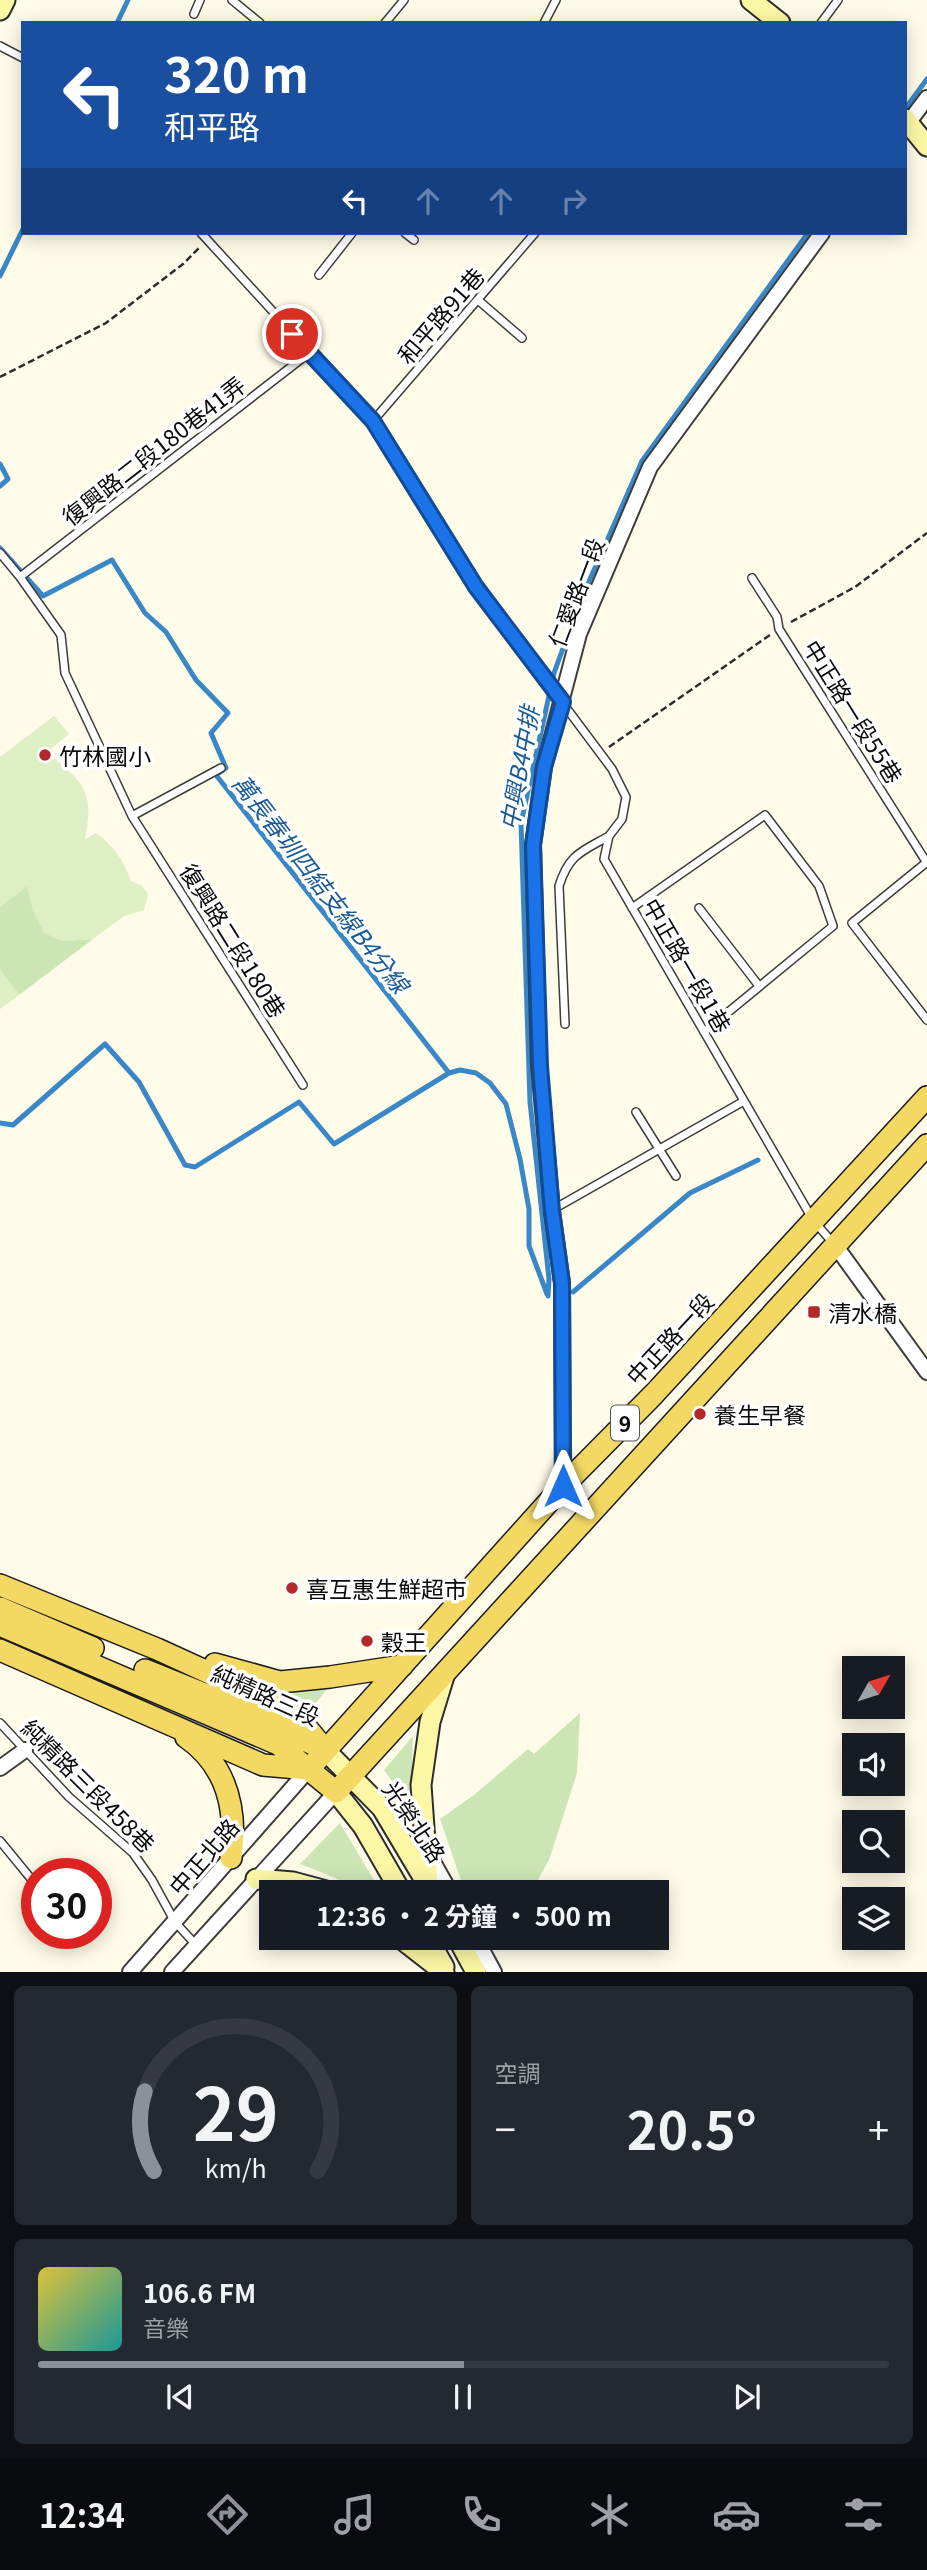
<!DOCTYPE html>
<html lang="zh-TW">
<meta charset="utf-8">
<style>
:root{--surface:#171b24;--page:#242831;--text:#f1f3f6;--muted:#9ea1a6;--line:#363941;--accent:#8c9099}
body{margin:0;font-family:Georgia,"Noto Sans TC",serif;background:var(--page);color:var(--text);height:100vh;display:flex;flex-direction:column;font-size:26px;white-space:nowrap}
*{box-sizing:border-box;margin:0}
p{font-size:23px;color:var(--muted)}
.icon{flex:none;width:38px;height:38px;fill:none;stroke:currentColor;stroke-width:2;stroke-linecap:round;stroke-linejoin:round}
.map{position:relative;height:1972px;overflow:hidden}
.panel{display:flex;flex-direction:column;gap:14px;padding:14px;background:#0d0f14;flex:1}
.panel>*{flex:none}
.guide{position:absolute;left:21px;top:21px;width:886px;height:214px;border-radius:0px;box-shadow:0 4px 18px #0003;background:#1a4fa0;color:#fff;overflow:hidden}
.needle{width:46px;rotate:51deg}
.fabs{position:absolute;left:842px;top:1656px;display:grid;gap:14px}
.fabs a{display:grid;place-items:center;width:63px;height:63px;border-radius:0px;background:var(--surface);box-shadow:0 4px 18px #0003;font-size:35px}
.speed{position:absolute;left:21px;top:1858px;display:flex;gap:14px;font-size:35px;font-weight:700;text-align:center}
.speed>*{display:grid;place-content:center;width:91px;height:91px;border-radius:50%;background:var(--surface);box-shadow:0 4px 18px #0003;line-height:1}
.speed .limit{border:10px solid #d22;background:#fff;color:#111}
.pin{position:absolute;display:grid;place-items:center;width:60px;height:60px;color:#fff;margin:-30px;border:4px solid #fff;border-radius:50%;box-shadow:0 2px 7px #0007}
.me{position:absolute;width:77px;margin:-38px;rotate:0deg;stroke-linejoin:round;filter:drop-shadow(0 0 5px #0008)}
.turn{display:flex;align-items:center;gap:24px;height:147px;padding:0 28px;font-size:32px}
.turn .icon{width:91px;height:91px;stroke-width:2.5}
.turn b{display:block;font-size:49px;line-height:60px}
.lanes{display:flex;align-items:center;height:66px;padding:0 28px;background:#0003;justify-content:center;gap:35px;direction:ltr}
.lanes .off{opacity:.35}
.big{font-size:52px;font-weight:700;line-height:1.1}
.panel .widget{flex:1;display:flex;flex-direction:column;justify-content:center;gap:10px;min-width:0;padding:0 24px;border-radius:10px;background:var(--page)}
.panel .dial{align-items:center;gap:0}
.dial svg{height:182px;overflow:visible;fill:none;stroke:var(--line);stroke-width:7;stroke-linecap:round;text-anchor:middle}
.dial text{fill:var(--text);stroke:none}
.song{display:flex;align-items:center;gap:21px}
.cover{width:84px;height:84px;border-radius:10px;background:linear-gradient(135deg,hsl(50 70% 55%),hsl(180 70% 35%))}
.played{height:7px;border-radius:4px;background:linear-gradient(90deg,var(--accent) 50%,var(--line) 50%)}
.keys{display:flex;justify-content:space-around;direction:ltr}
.heat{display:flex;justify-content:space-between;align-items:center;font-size:38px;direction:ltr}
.panel .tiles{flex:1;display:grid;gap:14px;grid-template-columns:1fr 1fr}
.widget:last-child{grid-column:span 2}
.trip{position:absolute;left:259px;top:1880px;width:410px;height:70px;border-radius:0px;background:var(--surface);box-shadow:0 4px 18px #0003;font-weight:700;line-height:70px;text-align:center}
.menu{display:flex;height:112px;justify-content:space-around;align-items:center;background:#090b0e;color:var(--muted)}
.menu .icon{width:49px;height:49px}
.menu .on{color:var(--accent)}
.menu b{font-size:32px;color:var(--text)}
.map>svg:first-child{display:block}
.green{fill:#cbe6b4}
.pitch{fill:#deeec5}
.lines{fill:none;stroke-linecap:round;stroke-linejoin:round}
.stream{stroke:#3987c7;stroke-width:5}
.lane-casing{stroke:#3d3d3d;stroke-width:10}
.street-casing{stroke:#3d3d3d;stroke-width:18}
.secondary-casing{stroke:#2c2c2c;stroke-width:23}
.primary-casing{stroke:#1b1b1b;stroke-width:24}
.path{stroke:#2c2c2c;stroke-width:2.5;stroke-dasharray:7 3.5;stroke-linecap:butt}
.lane{stroke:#fff;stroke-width:7}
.street{stroke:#fff;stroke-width:14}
.secondary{stroke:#fcf7a5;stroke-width:19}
.primary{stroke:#f3d863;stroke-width:21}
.route-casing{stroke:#114b97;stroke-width:18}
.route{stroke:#1a73e8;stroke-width:12}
.poi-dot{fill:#b32929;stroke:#fff;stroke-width:2.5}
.labels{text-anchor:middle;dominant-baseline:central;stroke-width:7;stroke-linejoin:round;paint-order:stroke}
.shield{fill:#fff;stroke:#545454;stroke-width:2}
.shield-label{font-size:21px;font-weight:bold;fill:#0a0a0a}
.street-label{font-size:23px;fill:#0a0a0a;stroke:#fff}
.poi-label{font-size:23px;fill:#0a0a0a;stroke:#fff;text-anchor:start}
.water-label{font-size:24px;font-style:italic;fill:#1a5995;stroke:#fff}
</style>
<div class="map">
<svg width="927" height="1972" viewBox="0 0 927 1972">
<rect width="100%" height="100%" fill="#fefbe8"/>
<!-- green -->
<path class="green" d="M28,885L33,911L62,941L93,939L19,995L0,970V907Z
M327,1689L312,1708L290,1692Z
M580,1713L577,1773L549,1860L531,1892H465L440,1819L474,1795L528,1749L534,1754Z
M413,1736L411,1806L384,1770Z
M340,1823L381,1892C363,1892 321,1871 300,1864Z"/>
<!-- pitch -->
<path class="pitch" d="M54,716L69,734L38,759H55C88,786 93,797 85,839L96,833C114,846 123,860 131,881L142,886L148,894L144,910L124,916L93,939L62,941L44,933L33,911L27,886L0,907V757Z
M0,970L19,995L0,1009Z"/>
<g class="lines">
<!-- stream -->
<path class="stream" d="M117,23L128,0
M905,109L927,79
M0,276L23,229
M0,464L8,479L0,486
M0,548L43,596L112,560L145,613L166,632L196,680L228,713L211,733L226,768L216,775L449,1073
M0,1123L13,1125L105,1044L139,1082L185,1165L195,1167L299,1102L334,1144L449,1073L460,1070L476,1073L490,1083L506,1104L520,1159L529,1209V1246L547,1294
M573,1292L690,1193L758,1160
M548,1296L549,1279L530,1102L521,823L554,673L580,602L642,461L808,233"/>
<!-- lane casing -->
<g class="lane-casing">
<path id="lane" d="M232,0L260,23
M194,14L200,0
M385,23L404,0
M544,23L556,0
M821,23L838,0
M0,46L23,58
M201,233L373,421L476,587L612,769L626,797L622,819L609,836L604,859L813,1220L833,1243
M405,233L414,240
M319,275L352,233
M478,300L522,338
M373,421L535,233
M0,553L20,577L61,635L65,673L132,816L303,1085
M20,577L309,353
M752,578L777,617L779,629L927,863
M132,816L221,768
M927,862L852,923L927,1020
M632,908L765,815L819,886L833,926L704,1032
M699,908L759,986
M565,1024L559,886C569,854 581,852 609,836
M636,1112L676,1176
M552,1210L744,1101
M0,1723L69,1797L133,1853L152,1880L175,1922L196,1945
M0,1841L37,1886"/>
</g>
<!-- street casing -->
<g class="street-casing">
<path id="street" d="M905,127L927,98
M835,1245L927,1372
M563,1486L562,1283L552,1211L539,1066L533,845L544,767L579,634L650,467L822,233
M0,1768L25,1750
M428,1853L450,1892
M475,1937L494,1972
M130,1972L309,1769
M172,1972L336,1792"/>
</g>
<!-- secondary casing -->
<g class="secondary-casing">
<path id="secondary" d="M751,0L780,23
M0,10L5,0
M905,119L927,146
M325,1750L382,1808L426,1882
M336,1792L363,1826L401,1892
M256,1879L293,1882L330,1892
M428,1884L421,1785L430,1722L445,1673
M399,1937L444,1972
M427,1937L444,1967
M457,1937L476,1972"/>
</g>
<!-- primary casing -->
<g class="primary-casing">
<path id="primary" d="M0,1585L157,1649L293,1711L325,1750
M0,1608L93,1648
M0,1625L278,1744L336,1792L927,1145
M0,1650L263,1765L309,1769
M215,1664L280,1682L330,1677L402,1666
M145,1670L244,1710L317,1746
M186,1737C228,1766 237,1810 231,1858
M309,1769L563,1486L654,1394L927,1097"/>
</g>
<!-- path -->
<path class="path" d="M0,377L106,323L183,264L200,247
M791,622L855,587L927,533
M609,747L770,635"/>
<!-- lane -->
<use href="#lane" class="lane"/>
<!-- street -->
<use href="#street" class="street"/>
<!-- secondary -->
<use href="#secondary" class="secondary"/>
<!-- primary -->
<use href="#primary" class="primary"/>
</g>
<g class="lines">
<!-- route casing -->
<g class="route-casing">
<path id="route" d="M292,334L373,421L476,587L563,702L544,767L533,845L540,1066L552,1211L562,1283L563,1486"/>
</g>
<!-- route -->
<use href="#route" class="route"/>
</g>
<!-- markers -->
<g class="poi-dot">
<circle cx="45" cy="755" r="7"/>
<rect x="807" y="1305" width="14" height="14" rx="3.5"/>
<circle cx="700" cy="1414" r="7"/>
<circle cx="292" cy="1588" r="7"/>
<circle cx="367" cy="1641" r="7"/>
</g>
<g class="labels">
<!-- shield labels -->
<rect class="shield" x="611" y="1405.5" width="28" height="35" rx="5"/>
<g class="shield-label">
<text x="625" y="1423">9</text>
</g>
<!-- street labels -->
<g class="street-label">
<text transform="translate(440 315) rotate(-49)">和平路91巷</text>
<text transform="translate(153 450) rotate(-38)">復興路二段180巷41弄</text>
<text transform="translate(575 592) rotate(-69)">仁愛路一段</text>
<text transform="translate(854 711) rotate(58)">中正路一段55巷</text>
<text transform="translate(234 940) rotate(58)">復興路二段180巷</text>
<text transform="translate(688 965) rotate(60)">中正路一段1巷</text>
<text transform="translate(669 1338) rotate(-47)">中正路一段</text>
<text transform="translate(266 1694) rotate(24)">純精路三段</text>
<text transform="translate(89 1785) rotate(45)">純精路三段458巷</text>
<text transform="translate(415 1821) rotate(56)">光榮北路</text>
<text transform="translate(203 1856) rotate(-49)">中正北路</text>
</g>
<!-- poi labels -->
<g class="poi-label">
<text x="59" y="755">竹林國小</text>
<text x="828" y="1312">清水橋</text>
<text x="714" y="1414">養生早餐</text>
<text x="306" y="1588">喜互惠生鮮超市</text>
<text x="381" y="1641">穀王</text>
</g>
<!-- water labels -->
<g class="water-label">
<text transform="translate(518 768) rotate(-80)">中興B4中排</text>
<text transform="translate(322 883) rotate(52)">萬長春圳四結支線B4分線</text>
</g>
</g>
</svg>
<div class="fabs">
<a><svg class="needle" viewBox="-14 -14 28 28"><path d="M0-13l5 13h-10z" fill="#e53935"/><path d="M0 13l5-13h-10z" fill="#9ea1a6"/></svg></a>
<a><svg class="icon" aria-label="sound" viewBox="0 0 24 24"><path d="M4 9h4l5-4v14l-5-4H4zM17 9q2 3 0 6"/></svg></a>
<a><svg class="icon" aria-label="search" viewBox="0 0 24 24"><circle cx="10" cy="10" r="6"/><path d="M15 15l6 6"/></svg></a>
<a><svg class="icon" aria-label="layers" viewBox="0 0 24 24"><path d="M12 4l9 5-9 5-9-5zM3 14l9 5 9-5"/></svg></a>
</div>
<div class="speed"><div class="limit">30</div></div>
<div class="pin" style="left:292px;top:334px;background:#d93025"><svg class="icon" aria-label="arrive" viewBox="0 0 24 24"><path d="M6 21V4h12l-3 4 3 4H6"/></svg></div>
<svg class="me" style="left:563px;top:1486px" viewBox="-20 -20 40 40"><path d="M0-17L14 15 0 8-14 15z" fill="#1a73e8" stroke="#fff" stroke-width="4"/></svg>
<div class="trip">12:36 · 2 分鐘 · 500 m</div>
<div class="guide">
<div class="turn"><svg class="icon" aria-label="left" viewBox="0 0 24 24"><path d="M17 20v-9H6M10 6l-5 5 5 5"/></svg><div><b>320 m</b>和平路</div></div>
<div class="lanes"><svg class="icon" aria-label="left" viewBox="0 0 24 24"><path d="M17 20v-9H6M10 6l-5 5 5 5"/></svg><svg class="icon off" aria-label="ahead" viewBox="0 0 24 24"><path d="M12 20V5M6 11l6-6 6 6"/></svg><svg class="icon off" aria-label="ahead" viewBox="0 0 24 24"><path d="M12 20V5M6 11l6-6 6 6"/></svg><svg class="icon off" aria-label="right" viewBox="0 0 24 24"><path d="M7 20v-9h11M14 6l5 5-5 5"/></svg></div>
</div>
</div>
<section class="panel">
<div class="tiles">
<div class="widget dial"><svg viewBox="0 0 100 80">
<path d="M14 69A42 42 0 1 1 86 69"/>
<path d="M14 69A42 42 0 0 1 10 34" stroke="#8c9099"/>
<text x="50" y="56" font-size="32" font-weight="700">29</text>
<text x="50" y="72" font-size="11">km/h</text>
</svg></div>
<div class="widget"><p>空調</p>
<div class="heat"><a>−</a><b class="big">20.5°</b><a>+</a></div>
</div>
<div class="widget">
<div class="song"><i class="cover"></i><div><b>106.6 FM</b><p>音樂</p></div></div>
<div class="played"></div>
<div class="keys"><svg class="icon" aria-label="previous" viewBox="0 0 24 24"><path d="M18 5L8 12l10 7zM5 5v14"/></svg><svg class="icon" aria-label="pause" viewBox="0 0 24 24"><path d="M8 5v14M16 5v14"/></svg><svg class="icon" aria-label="next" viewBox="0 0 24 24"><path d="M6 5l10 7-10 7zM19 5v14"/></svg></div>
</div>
</div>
</section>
<nav class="menu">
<b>12:34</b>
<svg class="icon on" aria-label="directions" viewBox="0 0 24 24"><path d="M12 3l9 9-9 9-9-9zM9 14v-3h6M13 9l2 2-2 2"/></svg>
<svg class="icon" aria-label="music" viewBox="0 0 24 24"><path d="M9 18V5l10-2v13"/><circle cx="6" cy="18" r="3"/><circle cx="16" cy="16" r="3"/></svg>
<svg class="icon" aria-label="phone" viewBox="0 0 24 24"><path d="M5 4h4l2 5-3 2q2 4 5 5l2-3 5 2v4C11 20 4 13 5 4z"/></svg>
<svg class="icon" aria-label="climate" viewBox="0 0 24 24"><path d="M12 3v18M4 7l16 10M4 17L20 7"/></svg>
<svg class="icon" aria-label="car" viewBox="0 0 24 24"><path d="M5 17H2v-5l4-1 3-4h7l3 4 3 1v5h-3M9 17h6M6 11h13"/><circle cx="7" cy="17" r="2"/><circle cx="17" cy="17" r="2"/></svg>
<svg class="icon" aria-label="filters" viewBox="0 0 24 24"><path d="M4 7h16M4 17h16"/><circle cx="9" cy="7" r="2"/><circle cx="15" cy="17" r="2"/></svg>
</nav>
